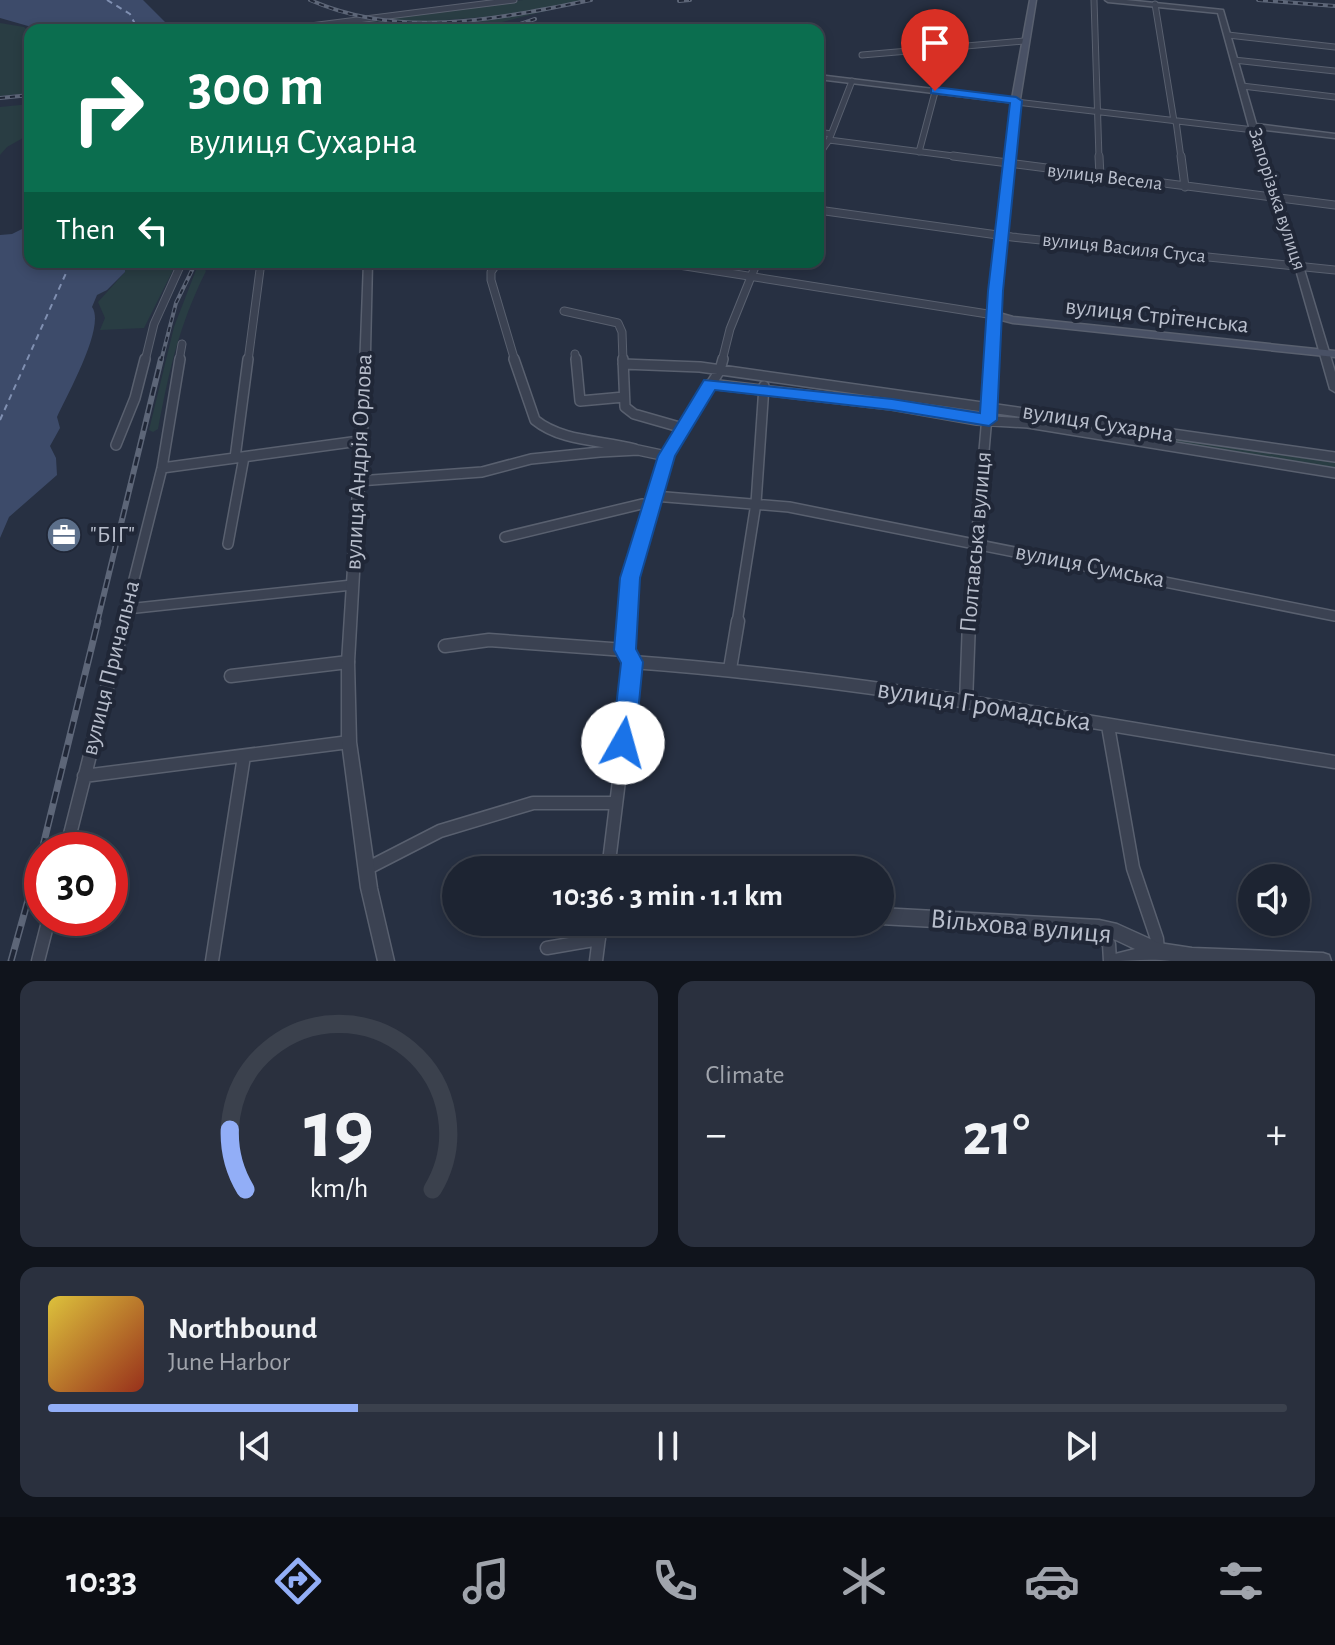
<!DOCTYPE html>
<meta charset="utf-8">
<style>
:root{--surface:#1d2432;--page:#2a303e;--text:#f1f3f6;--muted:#a0a4ac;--line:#3b414d;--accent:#92aef7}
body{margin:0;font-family:"Alegreya Sans",sans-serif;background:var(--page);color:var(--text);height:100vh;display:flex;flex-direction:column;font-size:30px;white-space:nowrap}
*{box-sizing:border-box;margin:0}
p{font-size:26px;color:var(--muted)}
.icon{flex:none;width:44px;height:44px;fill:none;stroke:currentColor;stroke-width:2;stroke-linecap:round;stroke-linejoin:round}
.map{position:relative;height:961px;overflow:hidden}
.sheet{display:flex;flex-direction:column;gap:20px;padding:20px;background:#10141c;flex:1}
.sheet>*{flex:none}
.banner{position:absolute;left:24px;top:24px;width:800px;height:244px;border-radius:16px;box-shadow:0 4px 12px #0003,0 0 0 2px var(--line);background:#0b6e4f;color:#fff;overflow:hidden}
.tools{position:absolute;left:1238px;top:864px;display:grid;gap:16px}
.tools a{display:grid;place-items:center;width:72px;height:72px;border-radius:50%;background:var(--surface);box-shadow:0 4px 12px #0003,0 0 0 2px var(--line);font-size:40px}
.speed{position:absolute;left:24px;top:832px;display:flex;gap:16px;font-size:40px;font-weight:700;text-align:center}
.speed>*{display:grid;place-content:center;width:104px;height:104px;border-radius:50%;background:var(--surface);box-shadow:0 4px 12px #0003,0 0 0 2px var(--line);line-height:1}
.speed .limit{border:12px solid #d22;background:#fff;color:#111}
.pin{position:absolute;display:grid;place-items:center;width:68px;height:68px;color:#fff;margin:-82px -34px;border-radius:50% 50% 50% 0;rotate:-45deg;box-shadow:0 0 8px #0007}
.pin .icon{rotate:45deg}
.me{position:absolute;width:88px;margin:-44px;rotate:7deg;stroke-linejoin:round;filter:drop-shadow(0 0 6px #0008)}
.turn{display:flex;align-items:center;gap:28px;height:168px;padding:0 32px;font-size:36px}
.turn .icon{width:104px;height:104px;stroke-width:2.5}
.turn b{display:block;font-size:56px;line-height:68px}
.then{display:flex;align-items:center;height:76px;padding:0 32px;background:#0003;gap:16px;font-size:30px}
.big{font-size:60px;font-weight:700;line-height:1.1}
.sheet .card{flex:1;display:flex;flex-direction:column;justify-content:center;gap:12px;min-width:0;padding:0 28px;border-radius:16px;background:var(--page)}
.sheet .dial{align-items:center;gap:0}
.dial svg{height:208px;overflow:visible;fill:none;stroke:var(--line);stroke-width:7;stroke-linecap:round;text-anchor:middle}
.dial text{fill:var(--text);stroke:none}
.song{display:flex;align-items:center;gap:24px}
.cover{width:96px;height:96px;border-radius:12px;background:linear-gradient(135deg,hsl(50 70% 55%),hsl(10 70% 35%))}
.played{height:8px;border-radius:4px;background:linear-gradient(90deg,var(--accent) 25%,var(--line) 25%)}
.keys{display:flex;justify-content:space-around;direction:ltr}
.heat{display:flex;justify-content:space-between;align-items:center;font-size:44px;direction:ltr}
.sheet .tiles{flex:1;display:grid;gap:20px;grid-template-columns:1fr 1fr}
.card:last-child{grid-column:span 2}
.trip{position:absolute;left:442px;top:856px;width:452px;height:80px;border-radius:40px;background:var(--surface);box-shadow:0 4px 12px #0003,0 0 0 2px var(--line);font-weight:700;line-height:80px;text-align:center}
.tab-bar{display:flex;height:128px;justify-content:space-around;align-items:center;background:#0c0e14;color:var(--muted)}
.tab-bar .icon{width:56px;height:56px}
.tab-bar .selected{color:var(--accent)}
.tab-bar b{font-size:36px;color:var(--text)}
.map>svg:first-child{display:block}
.green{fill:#293d43}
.water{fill:#3d4b6a}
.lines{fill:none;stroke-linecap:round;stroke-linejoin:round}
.ferry{stroke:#8090b2;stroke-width:2;stroke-dasharray:6 5;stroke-linecap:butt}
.minor-far3-casing{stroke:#59606f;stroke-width:7}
.minor-far2-casing{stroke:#59606f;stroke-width:9}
.minor-far1-casing{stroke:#59606f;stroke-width:12}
.minor-casing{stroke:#59606f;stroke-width:15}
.tertiary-casing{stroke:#59606f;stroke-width:3}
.secondary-casing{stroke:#59606f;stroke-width:3}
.minor-far3{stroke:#3b4252;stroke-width:5}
.minor-far2{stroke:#3b4252;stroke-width:7}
.minor-far1{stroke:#3b4252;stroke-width:9}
.minor{stroke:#3b4252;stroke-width:12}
.tertiary{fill:#3b4252;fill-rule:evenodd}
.secondary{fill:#495165;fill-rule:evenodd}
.rail-far2-casing{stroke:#5d6678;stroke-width:4}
.rail-far1-casing{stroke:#5d6678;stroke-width:6}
.rail-casing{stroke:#5d6678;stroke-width:7}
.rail-far2{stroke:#202737;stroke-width:2;stroke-dasharray:5;stroke-linecap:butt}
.rail-far1{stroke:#202737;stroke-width:3;stroke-dasharray:9;stroke-linecap:butt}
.rail{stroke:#202737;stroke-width:4;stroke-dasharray:12;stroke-linecap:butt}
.route{fill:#1a73e8;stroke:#114b97;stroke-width:2}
.labels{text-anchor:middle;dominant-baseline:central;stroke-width:8;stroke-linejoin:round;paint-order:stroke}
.far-street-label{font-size:20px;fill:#b8becc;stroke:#202737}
.street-label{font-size:24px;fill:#b8becc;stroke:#202737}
.poi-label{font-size:24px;fill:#b8becc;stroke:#202737;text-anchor:start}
.near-street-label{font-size:28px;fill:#b8becc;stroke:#202737}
</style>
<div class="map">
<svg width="1335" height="961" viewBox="0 0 1335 961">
<rect width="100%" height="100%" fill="#273042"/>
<!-- green -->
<path class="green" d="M523,0H589L471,30H292L363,19L433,24L508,15L422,22L371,17Z
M0,23L24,27L30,32V93L0,96Z
M30,104V134L7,147L0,155V107Z
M125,262H177L144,328L100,330L105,318L98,302L125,272Z
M202,266L206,271C179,325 169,371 158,429L153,432L149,430L174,327L196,270Z
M998,412L1335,460V469L1000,416Z"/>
<!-- water -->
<path class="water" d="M0,0H143L173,30H42L0,18Z
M30,225V262H125V272L107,290L97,295L92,307C106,326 67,395 57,417L60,428L50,446L56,458L57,475L9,517L0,538V235L12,234Z"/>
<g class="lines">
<!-- ferry -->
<path class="ferry" d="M107,0L130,14L138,30
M0,420L71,262"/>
<!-- minor-far3 casing -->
<g class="minor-far3-casing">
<path id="minor-far3" d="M1094,0L1099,158
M1155,4L1174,121
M279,30L514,0
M1228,35L1335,47
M862,55L1024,41
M1234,60L1335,71
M1242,86L1335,97
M1016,102L1254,130
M1176,121L1181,158
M818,132L831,134
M829,140L969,158
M919,152L947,47
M818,156L829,140L852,81"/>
</g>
<!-- minor-far2 casing -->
<g class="minor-far2-casing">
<path id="minor-far2" d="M953,156L1335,205
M1099,156L1100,176
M1181,156L1185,187
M818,210L1012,237L1335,270
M498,262L491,272V280L515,361
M660,262L994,315L992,361
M564,311L618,323L622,332L623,361
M575,354L576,361
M145,361L154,324L182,262
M179,361L182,344
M248,361L261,262
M722,361L730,329L757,262"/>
</g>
<!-- minor-far1 casing -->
<g class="minor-far1-casing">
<path id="minor-far1" d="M514,359L535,420C562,442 602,440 635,449
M576,359L580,401L624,397
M623,359L625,407L634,414L683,428
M623,364L700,367L1335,457
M710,384L892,405L977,420L1028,423L1335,473
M116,445L135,398L145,359
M235,458L248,359
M162,468L359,441
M358,481L482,472L531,459L600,452L638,450L666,456
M654,496L789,507L1335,616
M505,537L642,504L651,505
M228,544L244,457
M127,609L352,585
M123,623L162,468L180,359
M627,623L630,578L666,456L720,370L723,359
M737,623L756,503L764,386
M969,623L992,359"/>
</g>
<!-- minor casing -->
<g class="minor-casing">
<path id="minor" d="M445,646L489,640L625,650
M632,662C868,679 1102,725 1335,762
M730,669L738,621
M231,676L348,662
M966,703L969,621
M1108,726L1133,868L1157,939L1158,951
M84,776L349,742
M66,850L124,621
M366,869L440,831L533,803H616
M608,870L631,683L632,662L625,650L627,621
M1097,931L1109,944L1110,961
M547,948L599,939
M38,961L49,918
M212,961L244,756
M596,961L601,922"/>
</g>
<!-- tertiary casing -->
<g class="tertiary-casing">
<path id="tertiary" d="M1105,0H1126L1223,10L1256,124L1335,134V138L1257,129L1303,266L1335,372V392L1330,389L1295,266L1250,130L1218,13L1108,2Z
M818,75L1016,99L1019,101L1016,103L818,79Z
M364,262H372L369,396L354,662L356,742L377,888L394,961H378L361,888L342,742V662L359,396Z
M880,908L1099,920L1117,924L1159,943L1192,948L1323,953L1329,955L1331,961H1171C1151,958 1129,961 1109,961L1111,955L1135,949L1116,940L1099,936L880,924L876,922H880Z"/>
</g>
<!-- secondary casing -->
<g class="secondary-casing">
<path id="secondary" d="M1030,0H1036L1020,99L999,313L1013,317L1335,351V357L1013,323L990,317L989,315L1012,99Z"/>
</g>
<!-- minor-far3 -->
<use href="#minor-far3" class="minor-far3"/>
<!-- minor-far2 -->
<use href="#minor-far2" class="minor-far2"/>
<!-- minor-far1 -->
<use href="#minor-far1" class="minor-far1"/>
<!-- minor -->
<use href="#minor" class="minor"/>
<!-- tertiary -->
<use href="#tertiary" class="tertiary"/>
<!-- secondary -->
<use href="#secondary" class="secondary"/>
<!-- rail-far2 casing -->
<g class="rail-far2-casing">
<path id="rail-far2" d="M310,0C401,40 497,19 591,0
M1258,0L1335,6
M679,1L690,0
M502,30L535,19
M0,98L30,95
M161,361L176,303L196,262"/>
</g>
<!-- rail-far1 casing -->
<g class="rail-far1-casing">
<path id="rail-far1" d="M97,623L161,359"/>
</g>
<!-- rail casing -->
<g class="rail-casing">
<path id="rail" d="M42,850L98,621
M11,961L42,850"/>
</g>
<!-- rail-far2 -->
<use href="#rail-far2" class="rail-far2"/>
<!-- rail-far1 -->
<use href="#rail-far1" class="rail-far1"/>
<!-- rail -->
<use href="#rail" class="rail"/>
</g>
<!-- route -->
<path class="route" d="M935,87L1016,97L1022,101L1003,291L997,420L989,426L892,410L715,390L675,456L640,578L636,649L643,662L635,743L631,750L623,753L615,750L612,743L621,663L614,650L620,578L658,456L704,380L892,399L980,413L988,291L1010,103L931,93V88Z"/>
<!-- icons -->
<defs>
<g id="office-disc" transform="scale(1.8)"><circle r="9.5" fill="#5c6f8a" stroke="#202737"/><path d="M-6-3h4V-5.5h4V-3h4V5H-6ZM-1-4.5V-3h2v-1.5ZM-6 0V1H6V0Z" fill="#fff"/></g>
</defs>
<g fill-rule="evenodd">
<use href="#office-disc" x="64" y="535"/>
</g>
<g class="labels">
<!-- far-street labels -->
<g class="far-street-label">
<text transform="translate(1105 177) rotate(7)">вулиця Весела</text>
<text transform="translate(1277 199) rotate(72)">Запорізька вулиця</text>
<text transform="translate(1124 248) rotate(6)">вулиця Василя Стуса</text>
</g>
<!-- street labels -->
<g class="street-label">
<text transform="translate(1157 316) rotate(6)">вулиця Стрітенська</text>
<text transform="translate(1098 423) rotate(9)">вулиця Сухарна</text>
<text transform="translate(359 462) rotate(-87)">вулиця Андрія Орлова</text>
<text transform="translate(976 542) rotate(-85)">Полтавська вулиця</text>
<text transform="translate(1090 566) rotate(11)">вулиця Сумська</text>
<text transform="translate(111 668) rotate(-76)">вулиця Причальна</text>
</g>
<!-- poi labels -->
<g class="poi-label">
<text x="90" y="535">"БІГ"</text>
</g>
<!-- near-street labels -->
<g class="near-street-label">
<text transform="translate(984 706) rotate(9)">вулиця Громадська</text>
<text transform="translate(1021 927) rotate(5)">Вільхова вулиця</text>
</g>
</g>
</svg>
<div class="tools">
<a><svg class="icon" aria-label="sound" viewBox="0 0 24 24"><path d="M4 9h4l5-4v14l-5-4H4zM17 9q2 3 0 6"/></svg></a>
</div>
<div class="speed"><div class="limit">30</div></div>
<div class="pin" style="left:935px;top:91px;background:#d93025"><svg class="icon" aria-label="arrive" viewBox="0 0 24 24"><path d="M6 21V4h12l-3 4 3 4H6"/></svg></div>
<svg class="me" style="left:623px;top:743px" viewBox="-20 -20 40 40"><circle r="19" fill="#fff"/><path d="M0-13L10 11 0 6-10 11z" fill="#1a73e8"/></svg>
<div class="trip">10:36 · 3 min · 1.1 km</div>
<div class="banner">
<div class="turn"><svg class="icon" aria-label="right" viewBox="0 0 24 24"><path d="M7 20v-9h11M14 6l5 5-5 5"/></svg><div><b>300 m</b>вулиця Сухарна</div></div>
<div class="then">Then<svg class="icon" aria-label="left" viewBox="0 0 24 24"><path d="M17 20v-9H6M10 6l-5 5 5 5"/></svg></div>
</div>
</div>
<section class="sheet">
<div class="tiles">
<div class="card dial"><svg viewBox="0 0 100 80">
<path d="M14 69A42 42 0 1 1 86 69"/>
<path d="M14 69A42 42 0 0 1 8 46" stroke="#92aef7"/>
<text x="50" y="56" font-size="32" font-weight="700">19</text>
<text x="50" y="72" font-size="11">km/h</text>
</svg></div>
<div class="card"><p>Climate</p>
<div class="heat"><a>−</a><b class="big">21°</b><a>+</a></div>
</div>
<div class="card">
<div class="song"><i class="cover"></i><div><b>Northbound</b><p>June Harbor</p></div></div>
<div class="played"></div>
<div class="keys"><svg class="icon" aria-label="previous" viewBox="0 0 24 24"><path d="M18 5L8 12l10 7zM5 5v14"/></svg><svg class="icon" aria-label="pause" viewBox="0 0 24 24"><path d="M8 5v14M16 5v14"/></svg><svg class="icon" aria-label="next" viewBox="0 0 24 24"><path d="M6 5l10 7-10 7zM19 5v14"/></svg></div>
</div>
</div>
</section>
<nav class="tab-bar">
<b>10:33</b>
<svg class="icon selected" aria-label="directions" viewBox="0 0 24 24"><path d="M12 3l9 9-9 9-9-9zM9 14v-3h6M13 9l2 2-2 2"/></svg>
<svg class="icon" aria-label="music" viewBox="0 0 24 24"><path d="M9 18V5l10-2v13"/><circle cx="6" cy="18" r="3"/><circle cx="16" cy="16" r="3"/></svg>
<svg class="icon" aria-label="phone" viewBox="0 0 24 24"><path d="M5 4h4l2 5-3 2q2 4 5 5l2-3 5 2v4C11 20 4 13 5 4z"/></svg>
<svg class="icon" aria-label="climate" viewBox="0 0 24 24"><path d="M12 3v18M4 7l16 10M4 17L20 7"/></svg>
<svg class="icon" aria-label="car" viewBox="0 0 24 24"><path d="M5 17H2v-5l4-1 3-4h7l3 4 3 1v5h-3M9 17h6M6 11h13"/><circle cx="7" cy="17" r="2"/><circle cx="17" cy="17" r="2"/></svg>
<svg class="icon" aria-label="filters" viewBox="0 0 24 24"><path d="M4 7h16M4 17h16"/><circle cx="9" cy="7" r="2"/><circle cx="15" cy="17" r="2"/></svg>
</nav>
